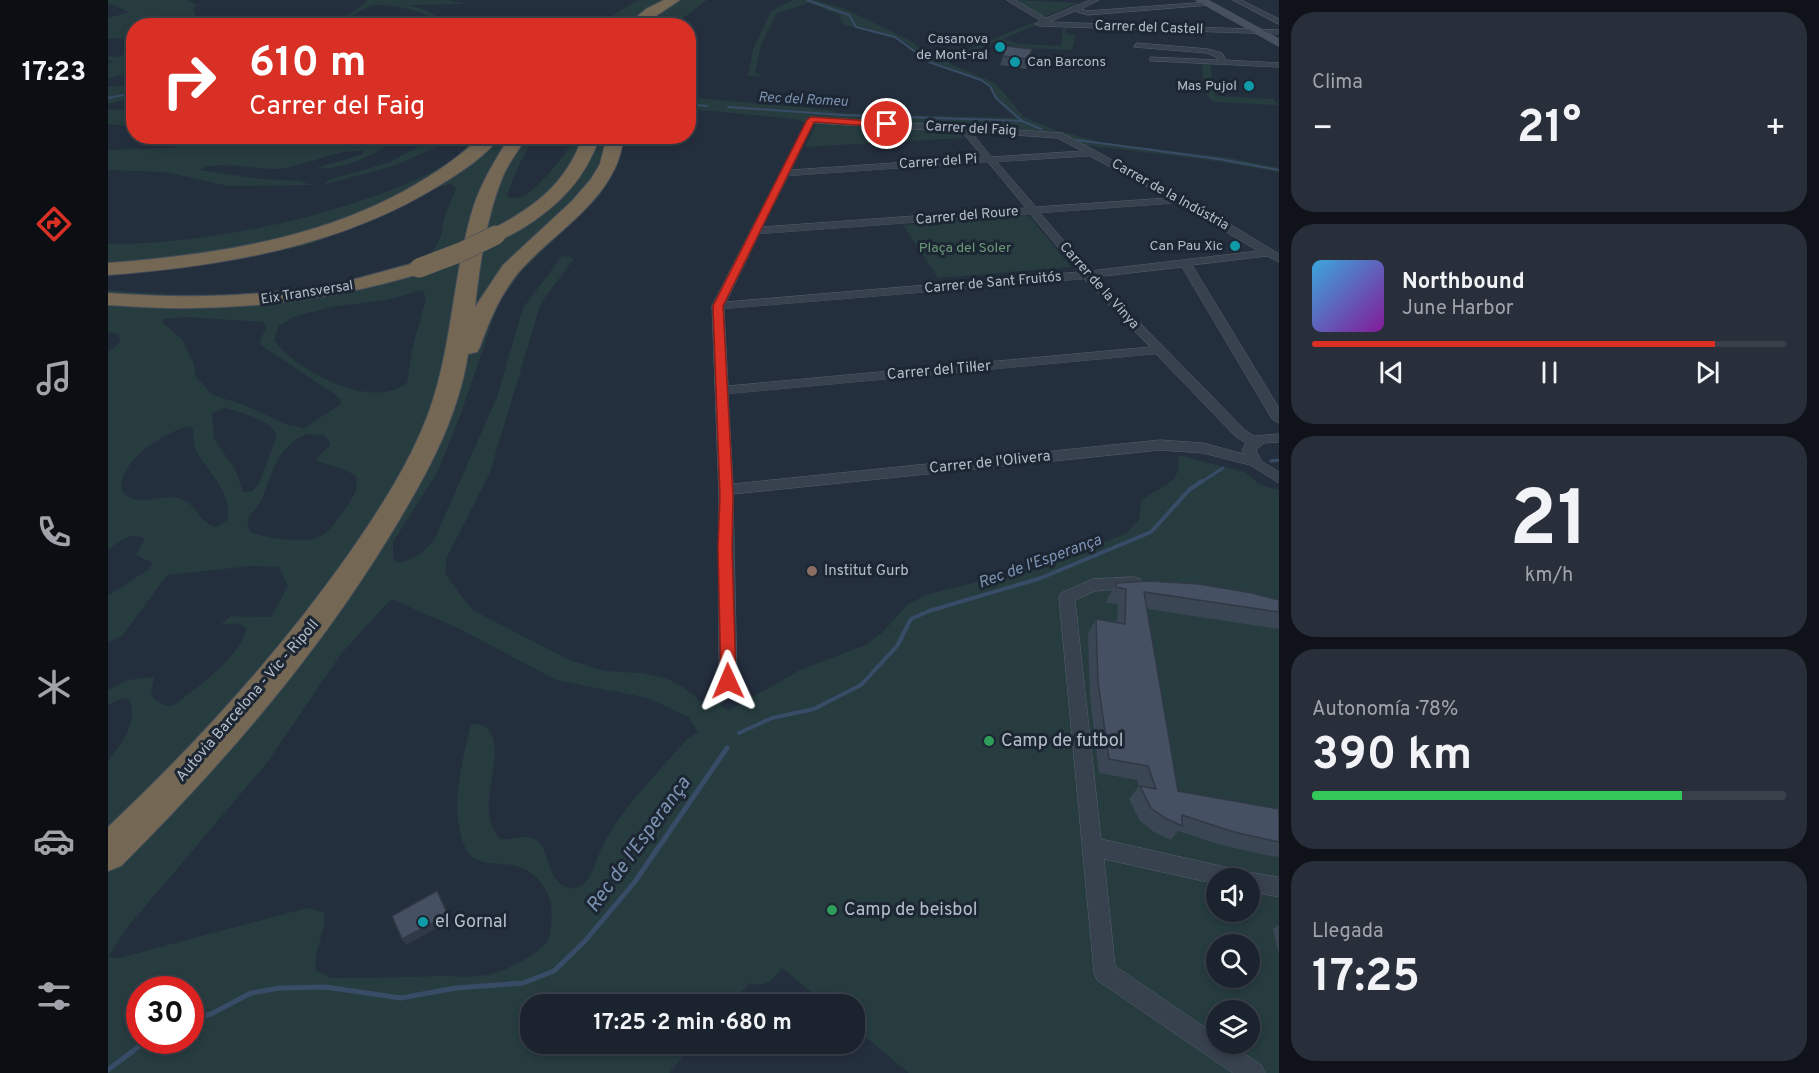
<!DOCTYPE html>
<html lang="es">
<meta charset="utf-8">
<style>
:root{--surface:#1b232e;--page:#282f3a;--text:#f1f3f6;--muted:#a0a4aa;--line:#39404a;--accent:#d93025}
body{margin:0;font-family:Overpass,sans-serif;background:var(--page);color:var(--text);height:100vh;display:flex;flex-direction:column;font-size:22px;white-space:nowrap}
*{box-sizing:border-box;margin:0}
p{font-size:20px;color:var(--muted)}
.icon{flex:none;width:33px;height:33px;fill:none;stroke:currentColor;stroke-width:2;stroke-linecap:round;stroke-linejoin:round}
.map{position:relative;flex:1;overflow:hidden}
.side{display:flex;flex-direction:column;gap:12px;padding:12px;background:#0f1319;width:540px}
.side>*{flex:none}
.hud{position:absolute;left:18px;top:18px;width:570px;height:126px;border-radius:24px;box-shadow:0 3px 9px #0003,0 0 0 2px var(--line);background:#d93025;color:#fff;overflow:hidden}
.tools{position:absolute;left:1098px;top:868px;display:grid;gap:12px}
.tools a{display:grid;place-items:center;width:54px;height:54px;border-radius:50%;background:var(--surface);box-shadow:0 3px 9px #0003,0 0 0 2px var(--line);font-size:30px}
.speed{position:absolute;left:18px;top:976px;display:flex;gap:12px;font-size:30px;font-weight:700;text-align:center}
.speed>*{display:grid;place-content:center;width:78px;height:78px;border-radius:50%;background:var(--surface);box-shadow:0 3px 9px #0003,0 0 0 2px var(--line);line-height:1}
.speed .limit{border:9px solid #d22;background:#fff;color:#111}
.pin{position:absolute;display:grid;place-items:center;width:51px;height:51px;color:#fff;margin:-26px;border:3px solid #fff;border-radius:50%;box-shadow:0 2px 6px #0007}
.me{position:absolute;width:66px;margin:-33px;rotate:359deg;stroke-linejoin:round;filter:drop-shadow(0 0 4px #0008)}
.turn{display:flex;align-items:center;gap:21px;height:126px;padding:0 24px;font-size:27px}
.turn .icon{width:78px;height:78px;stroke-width:2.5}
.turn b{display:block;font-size:42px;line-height:51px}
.big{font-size:45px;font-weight:700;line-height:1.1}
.side .card{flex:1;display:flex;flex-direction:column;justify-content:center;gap:9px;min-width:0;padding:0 21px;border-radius:24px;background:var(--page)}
.side .dial{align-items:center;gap:0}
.dial b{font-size:78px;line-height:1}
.song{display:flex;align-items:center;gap:18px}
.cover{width:72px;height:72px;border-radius:9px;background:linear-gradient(135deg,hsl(200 70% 55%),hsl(290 70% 35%))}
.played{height:6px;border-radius:3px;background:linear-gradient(90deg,var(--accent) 85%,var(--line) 85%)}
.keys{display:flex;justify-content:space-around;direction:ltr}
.heat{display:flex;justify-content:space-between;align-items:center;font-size:33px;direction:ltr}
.charge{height:9px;border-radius:4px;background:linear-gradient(90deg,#34c759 78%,var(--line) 0)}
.trip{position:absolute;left:412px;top:994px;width:345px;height:60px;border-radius:24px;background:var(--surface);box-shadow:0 3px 9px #0003,0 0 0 2px var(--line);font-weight:700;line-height:60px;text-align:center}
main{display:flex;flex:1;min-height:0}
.tabs{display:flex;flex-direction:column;width:108px;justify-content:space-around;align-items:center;background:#0b0e12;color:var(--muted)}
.tabs .icon{width:42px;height:42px}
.tabs .active{color:var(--accent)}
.tabs b{font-size:27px;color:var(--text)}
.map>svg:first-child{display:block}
.green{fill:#263c3f;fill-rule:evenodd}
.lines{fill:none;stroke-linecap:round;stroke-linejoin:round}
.stream-far3{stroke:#394c67;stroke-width:2}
.stream-far2{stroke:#394c67;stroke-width:3}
.stream-far1{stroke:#394c67;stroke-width:4}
.stream{stroke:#394c67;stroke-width:5}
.street-casing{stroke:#565f6c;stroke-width:1}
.secondary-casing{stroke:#565f6c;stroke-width:1}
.highway-casing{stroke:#434c59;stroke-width:2}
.street{fill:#38414e;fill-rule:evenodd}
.secondary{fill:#465061;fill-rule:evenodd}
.highway{fill:#746855;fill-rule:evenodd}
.highway-bridge-casing{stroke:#434c59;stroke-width:20;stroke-linecap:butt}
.highway-bridge{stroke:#746855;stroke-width:19}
.wall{fill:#3b4654}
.shaded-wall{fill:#303945}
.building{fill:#455162;stroke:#303945;stroke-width:1.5}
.route{fill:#d93025;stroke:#8d1f18;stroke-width:1.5}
.culture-dot{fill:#0f9aa8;stroke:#1d2633;stroke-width:2}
.education-dot{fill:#8d6e63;stroke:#1d2633;stroke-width:2}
.leisure-dot{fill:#2e9e5b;stroke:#1d2633;stroke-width:2}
.labels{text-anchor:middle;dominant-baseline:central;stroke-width:6;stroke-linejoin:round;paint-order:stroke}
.far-street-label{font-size:14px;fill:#b4bcc9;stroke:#1d2633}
.far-poi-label{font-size:14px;fill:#b4bcc9;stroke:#1d2633;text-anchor:end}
.far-water-label{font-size:14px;font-style:italic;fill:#7c92b1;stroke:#1d2633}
.far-park-label{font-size:14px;fill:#6b9a76;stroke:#1d2633}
.street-label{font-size:15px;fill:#b4bcc9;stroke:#1d2633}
.poi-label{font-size:15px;fill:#b4bcc9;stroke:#1d2633;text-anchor:start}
.water-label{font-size:16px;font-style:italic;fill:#7c92b1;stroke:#1d2633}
.near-poi-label{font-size:18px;fill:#b4bcc9;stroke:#1d2633;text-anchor:start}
.near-water-label{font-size:20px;font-style:italic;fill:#7c92b1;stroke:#1d2633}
</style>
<main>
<nav class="tabs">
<b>17:23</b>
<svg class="icon active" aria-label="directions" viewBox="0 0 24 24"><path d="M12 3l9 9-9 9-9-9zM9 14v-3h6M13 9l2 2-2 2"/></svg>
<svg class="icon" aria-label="music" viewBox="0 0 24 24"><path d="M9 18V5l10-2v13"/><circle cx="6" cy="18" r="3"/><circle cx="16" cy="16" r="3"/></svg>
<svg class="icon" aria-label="phone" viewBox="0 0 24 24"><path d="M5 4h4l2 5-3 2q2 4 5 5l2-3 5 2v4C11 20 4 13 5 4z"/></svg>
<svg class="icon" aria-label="climate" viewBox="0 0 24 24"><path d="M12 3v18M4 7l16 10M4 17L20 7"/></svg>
<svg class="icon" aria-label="car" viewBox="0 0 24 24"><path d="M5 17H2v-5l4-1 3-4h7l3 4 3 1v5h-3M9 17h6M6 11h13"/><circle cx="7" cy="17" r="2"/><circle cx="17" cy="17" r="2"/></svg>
<svg class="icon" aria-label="filters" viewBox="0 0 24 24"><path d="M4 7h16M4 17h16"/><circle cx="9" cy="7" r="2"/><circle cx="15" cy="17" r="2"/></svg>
</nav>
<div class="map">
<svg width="1171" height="1073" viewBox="0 0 1171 1073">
<rect width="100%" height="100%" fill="#242f3e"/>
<!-- green -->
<path class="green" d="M0,0H79L89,5L85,10L93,25L26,26L25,73L0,78V64L5,61L0,59V56C18,59 15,53 22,40L12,38L0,39V18L22,12L0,3Z
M259,0H338L359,4L300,5L316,10L348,25C335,26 325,17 313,13C301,8 285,5 272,5C252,4 238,26 220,25L249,10Z
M530,0H599L566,25L472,26L492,23Z
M685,0H707L735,8L801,40L818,53L835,60L926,22L958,26L957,34L968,35L964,50L918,48L887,42L856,55V58L840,63L887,83L916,117L947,130L992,142L1123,158L1171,168V172L1101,160L976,145L953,133L702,118L699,123L687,119L581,109V97C629,103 678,104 726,111L728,113L908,118L886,98L881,86L875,82L815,60L789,39L737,25L733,21L732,15L701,3L669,13L653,45L647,72L653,76H640L645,49L663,11ZM926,26L955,27L953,46L912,44L895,39Z
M906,0L971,3L935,17Z
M1094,62H1102L1107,96L1165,99L1170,105L1105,102L1095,91Z
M25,85V98L0,104V87Z
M0,109L25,111V127L0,124Z
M709,123L847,131L853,133L856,138L697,147Z
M89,137L203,136L220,143L255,137H296C268,152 242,170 208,168L253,155L256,151C228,148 196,168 165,169C146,169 106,160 91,170L153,179L191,181L204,185L120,186L57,172L0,170V150L64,148Z
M328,137H426L413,161L399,194L402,198C409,198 415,197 420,193C432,185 464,150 465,137H515L511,161L493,195L416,269L391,302L352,416L329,473L285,542V559L291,563C305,560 319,550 327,538L389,397L415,308L454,256L464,257L465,260L433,303L381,475L339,557L337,574L364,610L461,660L496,671L534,673L558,678L575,687L597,705L613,697V705L620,711L692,670L757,645L774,633L799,605L818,595L910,571L954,558L1017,534L1031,520L1033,501C1050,486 1076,485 1070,455L1137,472L1152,485L1171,490V1073H801L747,1028V1005H719L674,968C664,981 659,987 642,983L620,1005H423V1044H585L561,1073H0V760C14,744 32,719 20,698L12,699L0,705V690L20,680L46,677L43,693L47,700L58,706L66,705C85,692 138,651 138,628C130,621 122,624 112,625L123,616L163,617L180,586L171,567L143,566L59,575L14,636L0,642V596L41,569L45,563L28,555L37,539C23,531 12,541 0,549V353L13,341L10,334L0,331V290C94,299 196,296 287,267C297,263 313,261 321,254C335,243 333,229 338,213C341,204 346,196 348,188L342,184L330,187L232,233L196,246L53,270L0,274V244C86,244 180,226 261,198C286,189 309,181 332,167C341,162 357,155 358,144L342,141L288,165L215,185L223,179L280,163ZM315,290L318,298L304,350L299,383C264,411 188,371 166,340L171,326L185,317L224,307L278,300ZM76,317L155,322L158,327L152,342L153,345L225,393L232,399L233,404L196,428L180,425L136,405L105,395L88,377L85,362L74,339L55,323L56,319ZM116,408C133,412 161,419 169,435L151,484L143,492H135L127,469L106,439L104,413ZM82,426L85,429C85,435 85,442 87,448C95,468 127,493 119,520L109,527C93,526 89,504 73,499C54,492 29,510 14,491C9,461 58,431 82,426ZM199,434L215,435L221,440L222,445L207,460L237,470L248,476C251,489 244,500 236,510C230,518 221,533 211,537C194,544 158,538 142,532L139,520C143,513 149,508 153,501C165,474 168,446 199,434ZM283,599L350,628L448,680L540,698L580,717L590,732L579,739C550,773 515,806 495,845C488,858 482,893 461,888C437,881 443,849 428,840C416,833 404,841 392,839C382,828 380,814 381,799C382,777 401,722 363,724C354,762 340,812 358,849C372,876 409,850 433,883C443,896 445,909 443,926C442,931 442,939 438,943C428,955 398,971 383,974C367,978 349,976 333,976C296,977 259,978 223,978L208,970C205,949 219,932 216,912L199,908L11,958L0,957L18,929L158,764L233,654ZM1108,879H1142V912H1108ZM1108,945H1142V978H1108ZM32,990H82V1041H32ZM1108,1011H1142V1044H1108Z
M917,215L922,217L963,267L830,278L795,225Z"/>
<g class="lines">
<!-- stream-far3 -->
<path class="stream-far3" d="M699,0L741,15L748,27L787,37L821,62L873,80L882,86L888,98L914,121L933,129
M0,98L26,93
M580,104L599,106
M620,107L735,115L914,121
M969,140L1111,159L1171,170"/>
<!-- stream-far2 -->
<path class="stream-far2" d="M1163,461L1171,460
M1092,483L1115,468"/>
<!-- stream-far1 -->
<path class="stream-far1" d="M631,733L664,718L706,709L753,685L789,646L803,619L821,611L933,578L1043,532L1081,490L1094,481"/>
<!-- stream -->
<path class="stream" d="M82,1020L103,1014L143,993L172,988L217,987L293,998L348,988L415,983L446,971L476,942L526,883L619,748
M0,1070L38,1041"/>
<!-- street casing -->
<g class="street-casing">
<path id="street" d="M899,0H907L938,18L982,0H991L973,9L980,11L1100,2L1102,5L979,15L967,11L941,22L1171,30V34L931,26L927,24L932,21Z
M1125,0H1133L1171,19V24Z
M1029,43L1100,49L1114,53L1118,60L1171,63V67L1045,61H1042V57L1110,60L1108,57L1099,53L1026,47Z
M703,117L850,126L853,122L859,127L954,133L1107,215L1171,254V262L1159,256L1084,265L1171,408V423L1164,419L1074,267L987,277L1137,430L1146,436L1171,434V442L1156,443L1148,450L1153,461L1171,472V483L1142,465L1095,453L1052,450L625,494L629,681L626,686L620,688L614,686L611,681V496L604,306L699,120ZM706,123L854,132L875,157L683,170ZM864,132L949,138L974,151L884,157ZM982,156L1060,198L928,207L889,162ZM880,162L918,208L654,227L680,176ZM1070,203L1150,251L982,271L932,213ZM922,214L971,272L618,302L651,234ZM976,279L1042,347L620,386L616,309ZM1048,354L1127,436L1138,443L1134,450L1136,454L1095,443L1052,440L625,484L620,394Z
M1026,577L1032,579L1034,583L1032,587L987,591L967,600L993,839L1139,872L1171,877V897L1142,891V879H1108V884L996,859L1007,966L1108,1035V1044H1123L1153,1065L1157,1073H1125L989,980L986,972L951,597L953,593L985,579Z"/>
</g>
<!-- secondary casing -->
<g class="secondary-casing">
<path id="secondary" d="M1088,0H1100L1171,39V46Z"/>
</g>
<!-- highway casing -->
<g class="highway-casing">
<path id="highway" d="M556,0H572L533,26H518L538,9Z
M374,136H393C378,156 353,172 332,185C232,247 116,266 0,275V263C118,254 239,235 338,165C351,156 362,146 374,136Z
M402,136H419C411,150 401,162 395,176C378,218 372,263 367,307L395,265L464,201L483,179L492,164L499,136H516C514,147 512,158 507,168C486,212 441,237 410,273C392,295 381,321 372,347L369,352L360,354C350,419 318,476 284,532C209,656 115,764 13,866L0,871V827C88,744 170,654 240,555C270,512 300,466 319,417C345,349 344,274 366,205C375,179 388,159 402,136Z
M475,136H492C478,178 452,205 415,228C404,234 394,242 381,239L378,235L381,231C426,207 457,186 475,136Z
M311,262L318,264L321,268L318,272C211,304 112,314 0,305V293C79,299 157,297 235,282C261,276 286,268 311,262Z"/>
</g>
<!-- street -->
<use href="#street" class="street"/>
<!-- secondary -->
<use href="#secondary" class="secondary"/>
<!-- highway -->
<use href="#highway" class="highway"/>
<!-- highway-bridge casing -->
<g class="highway-bridge-casing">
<path id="highway-bridge" d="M311,268L353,252L388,235"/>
</g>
<!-- highway-bridge -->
<use href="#highway-bridge" class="highway-bridge"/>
</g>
<!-- wall -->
<path class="wall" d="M924,49L918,69L892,65L895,56Z
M1008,583L1171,600V629L1039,609L1070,791L1171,809V857L1157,855L1113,845L1070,831L1063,840L1046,832L1032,821L1021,799L1031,786L1029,780L991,773L982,697L980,634L988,619L1009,622L1010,604L999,603V599Z
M1171,925V956L1165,929Z"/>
<!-- shaded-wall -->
<path class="shaded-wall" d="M332,897L343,921L298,945L294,939Z"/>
<!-- building -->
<path class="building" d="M898,46L924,49L920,59L895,56Z
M1040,581L1091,584L1144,593L1171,600V612L1036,592L1070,791L1171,809V842L1126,832L1074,815V826L1057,818L1043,808L1032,786L1048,789L1040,766L1001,759L990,682L988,619L1017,624L1018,589L1008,587V583Z
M329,891L340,915L294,939L284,916Z"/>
<!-- route -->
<path class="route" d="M703,117L779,122L783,124L779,127L706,122L615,306L625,496L624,548L628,681L626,686L620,688L615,686L613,681L610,548L612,496L605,306L699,120Z"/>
<!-- markers -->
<g class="culture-dot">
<circle cx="892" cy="47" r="6"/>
<circle cx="907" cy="62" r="6"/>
<circle cx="1141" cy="86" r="6"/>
<circle cx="1127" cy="246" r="6"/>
<circle cx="315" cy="922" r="6"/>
</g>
<circle class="education-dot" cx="704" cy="571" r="6"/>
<g class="leisure-dot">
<circle cx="881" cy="741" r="6"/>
<circle cx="724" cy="910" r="6"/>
</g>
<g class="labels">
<!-- far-street labels -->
<g class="far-street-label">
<text transform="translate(1041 28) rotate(2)">Carrer del Castell</text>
<text transform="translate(863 129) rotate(3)">Carrer del Faig</text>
<text transform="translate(830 162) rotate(-4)">Carrer del Pi</text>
<text transform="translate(1062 195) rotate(29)">Carrer de la Indústria</text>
<text transform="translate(859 216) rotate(-5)">Carrer del Roure</text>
<text transform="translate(885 283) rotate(-5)">Carrer de Sant Fruitós</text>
<text transform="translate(991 286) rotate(48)">Carrer de la Vinya</text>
<text transform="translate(199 293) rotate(-9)">Eix Transversal</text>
</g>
<!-- far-poi labels -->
<g class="far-poi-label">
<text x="880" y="39">Casanova<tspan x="880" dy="16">de Mont-ral</tspan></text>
<text x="919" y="62" text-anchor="start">Can Barcons</text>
<text x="1129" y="86">Mas Pujol</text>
<text x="1115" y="246">Can Pau Xic</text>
</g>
<!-- far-water labels -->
<g class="far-water-label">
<text transform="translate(695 100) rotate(3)">Rec del Romeu</text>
</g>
<!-- far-park labels -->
<g class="far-park-label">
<text x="857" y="248">Plaça del Soler</text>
</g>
<!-- street labels -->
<g class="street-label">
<text transform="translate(831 371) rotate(-5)">Carrer del Til·ler</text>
<text transform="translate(882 463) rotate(-6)">Carrer de l'Olivera</text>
<text transform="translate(140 701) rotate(-49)">Autovia Barcelona - Vic - Ripoll</text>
</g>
<!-- poi labels -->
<g class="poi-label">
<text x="716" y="571">Institut Gurb</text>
</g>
<!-- water labels -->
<g class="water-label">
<text transform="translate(932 562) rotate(-20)">Rec de l'Esperança</text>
</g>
<!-- near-poi labels -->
<g class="near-poi-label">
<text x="893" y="741">Camp de futbol</text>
<text x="736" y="910">Camp de beisbol</text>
<text x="327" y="922">el Gornal</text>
</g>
<!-- near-water labels -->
<g class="near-water-label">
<text transform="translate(531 845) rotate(-54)">Rec de l'Esperança</text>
</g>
</g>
</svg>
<div class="tools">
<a><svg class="icon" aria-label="sound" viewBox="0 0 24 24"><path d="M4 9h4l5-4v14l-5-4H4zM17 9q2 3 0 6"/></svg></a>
<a><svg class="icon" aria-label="search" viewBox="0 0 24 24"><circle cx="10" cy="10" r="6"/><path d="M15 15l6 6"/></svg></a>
<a><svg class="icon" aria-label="layers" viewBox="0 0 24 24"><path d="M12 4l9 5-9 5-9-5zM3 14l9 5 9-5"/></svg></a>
</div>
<div class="speed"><div class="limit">30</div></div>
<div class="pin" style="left:779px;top:124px;background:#d93025"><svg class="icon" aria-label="arrive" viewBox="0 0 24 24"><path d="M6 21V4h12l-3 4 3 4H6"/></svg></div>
<svg class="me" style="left:620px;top:681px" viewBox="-20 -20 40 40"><path d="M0-17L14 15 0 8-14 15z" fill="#d93025" stroke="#fff" stroke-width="4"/></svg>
<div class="trip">17:25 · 2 min · 680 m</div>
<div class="hud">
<div class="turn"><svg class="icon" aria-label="right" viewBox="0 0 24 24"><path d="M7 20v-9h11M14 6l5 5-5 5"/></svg><div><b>610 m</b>Carrer del Faig</div></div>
</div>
</div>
<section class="side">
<div class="card"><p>Clima</p>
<div class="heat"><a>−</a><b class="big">21°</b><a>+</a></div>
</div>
<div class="card">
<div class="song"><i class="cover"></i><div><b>Northbound</b><p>June Harbor</p></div></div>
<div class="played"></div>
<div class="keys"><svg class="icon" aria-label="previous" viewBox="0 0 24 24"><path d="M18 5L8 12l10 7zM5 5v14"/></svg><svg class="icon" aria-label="pause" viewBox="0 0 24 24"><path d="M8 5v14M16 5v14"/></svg><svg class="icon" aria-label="next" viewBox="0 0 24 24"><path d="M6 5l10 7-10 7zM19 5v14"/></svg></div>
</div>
<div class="card dial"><b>21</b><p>km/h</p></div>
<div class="card"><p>Autonomía · 78%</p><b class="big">390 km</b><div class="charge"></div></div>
<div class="card"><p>Llegada</p><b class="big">17:25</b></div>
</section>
</main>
